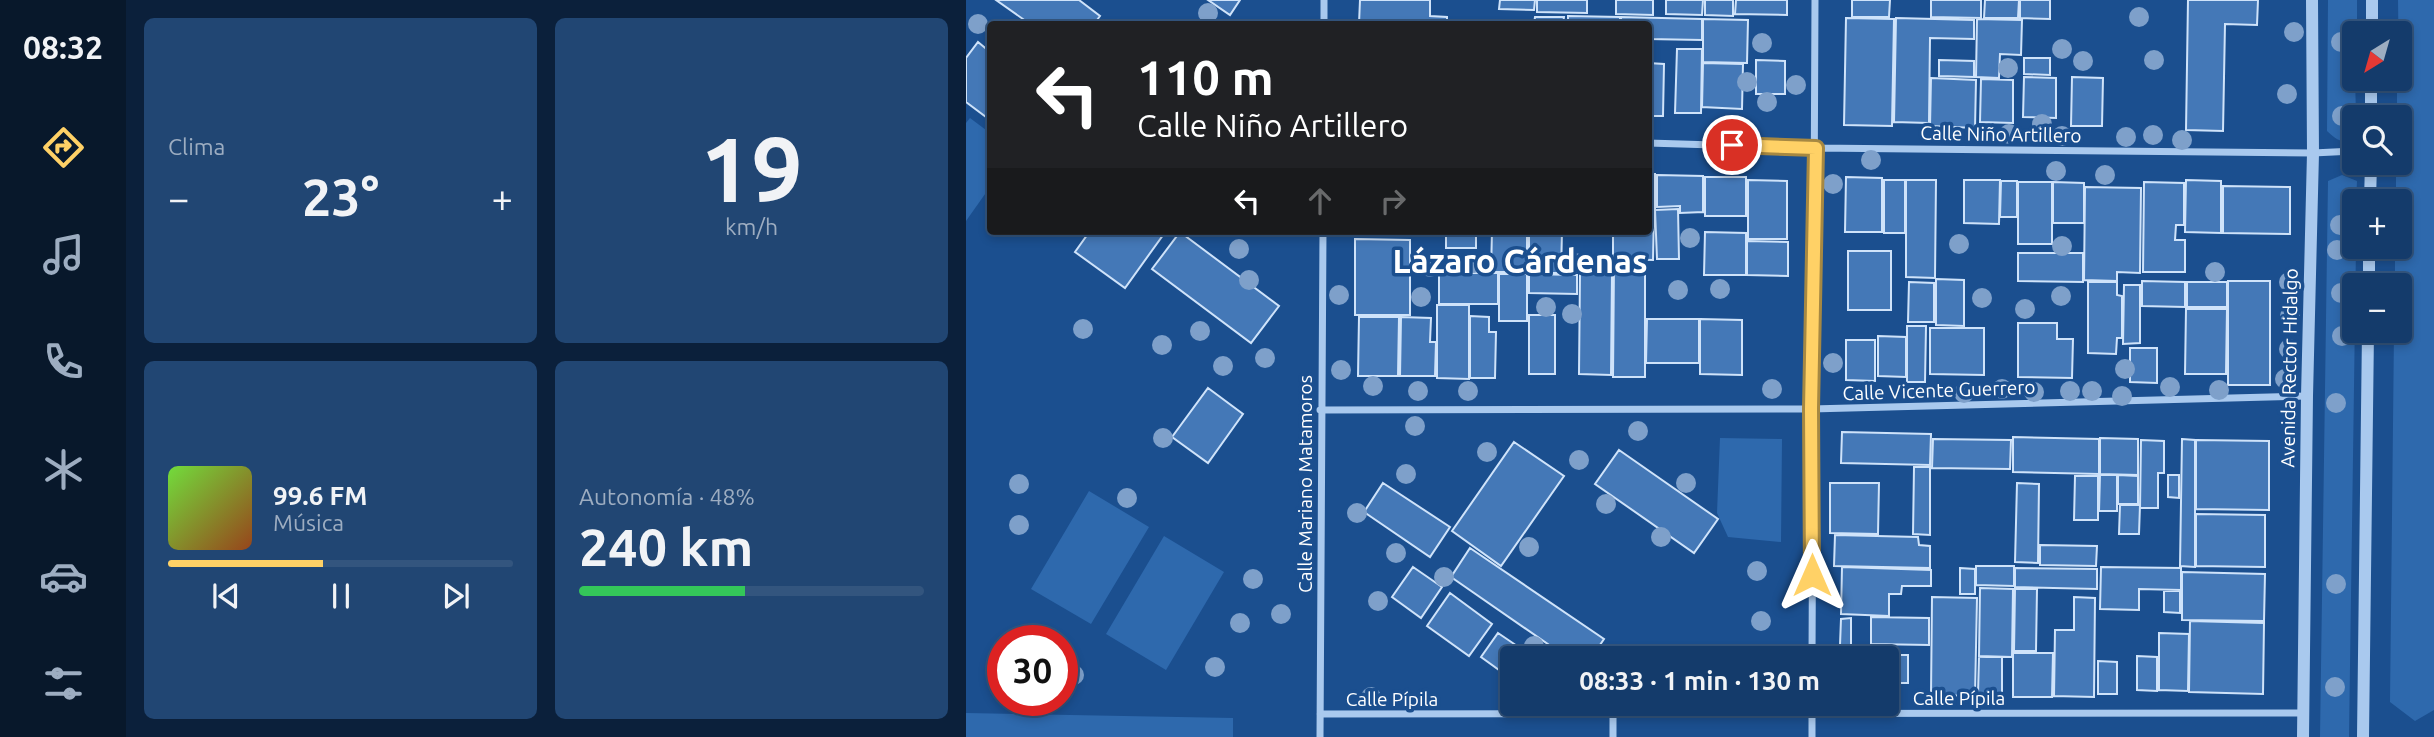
<!DOCTYPE html>
<html lang="es">
<meta charset="utf-8">
<style>
:root{--surface:#143b6b;--page:#214673;--text:#f1f3f6;--muted:#9dadc1;--line:#33557e;--accent:#ffd166}
body{margin:0;font-family:Ubuntu,sans-serif;background:var(--page);color:var(--text);height:100vh;display:flex;flex-direction:column;font-size:26px;white-space:nowrap}
*{box-sizing:border-box;margin:0}
p{font-size:23px;color:var(--muted)}
.icon{flex:none;width:38px;height:38px;fill:none;stroke:currentColor;stroke-width:2;stroke-linecap:round;stroke-linejoin:round}
.map{position:relative;flex:1;overflow:hidden}
.details{display:flex;flex-direction:column;gap:18px;padding:18px;background:#0b203b;width:840px}
.details>*{flex:none}
.hud{position:absolute;left:21px;top:21px;width:665px;height:214px;border-radius:7px;box-shadow:0 4px 10px #0003,0 0 0 2px var(--line);background:#202124;color:#fff;overflow:hidden}
.needle{width:46px;rotate:217deg}
.fabs{position:absolute;left:1376px;top:21px;display:grid;gap:14px}
.fabs a{display:grid;place-items:center;width:70px;height:70px;border-radius:7px;background:var(--surface);box-shadow:0 4px 10px #0003,0 0 0 2px var(--line);font-size:35px}
.speed{position:absolute;left:21px;top:625px;display:flex;gap:14px;font-size:35px;font-weight:700;text-align:center}
.speed>*{display:grid;place-content:center;width:91px;height:91px;border-radius:50%;background:var(--surface);box-shadow:0 4px 10px #0003,0 0 0 2px var(--line);line-height:1}
.speed .limit{border:10px solid #d22;background:#fff;color:#111}
.pin{position:absolute;display:grid;place-items:center;width:60px;height:60px;color:#fff;margin:-30px;border:4px solid #fff;border-radius:50%;box-shadow:0 2px 7px #0007}
.me{position:absolute;width:77px;margin:-38px;rotate:0deg;stroke-linejoin:round;filter:drop-shadow(0 0 5px #0008)}
.turn{display:flex;align-items:center;gap:24px;height:147px;padding:0 35px;font-size:32px}
.turn .icon{width:91px;height:91px;stroke-width:2.5}
.turn b{display:block;font-size:49px;line-height:60px}
.lanes{display:flex;align-items:center;height:66px;padding:0 35px;background:#0003;justify-content:center;gap:35px;direction:ltr}
.lanes .off{opacity:.35}
.big{font-size:52px;font-weight:700;line-height:1.1}
.details .widget{flex:1;display:flex;flex-direction:column;justify-content:center;gap:10px;min-width:0;padding:0 24px;border-radius:10px;background:var(--page)}
.details .dial{align-items:center;gap:0}
.dial b{font-size:91px;line-height:1}
.song{display:flex;align-items:center;gap:21px}
.cover{width:84px;height:84px;border-radius:10px;background:linear-gradient(135deg,hsl(100 70% 55%),hsl(20 70% 35%))}
.played{height:7px;border-radius:4px;background:linear-gradient(90deg,var(--accent) 45%,var(--line) 45%)}
.keys{display:flex;justify-content:space-around;direction:ltr}
.heat{display:flex;justify-content:space-between;align-items:center;font-size:38px;direction:ltr}
.charge{height:10px;border-radius:5px;background:linear-gradient(90deg,#34c759 48%,var(--line) 0)}
.details .tiles{flex:1;display:grid;gap:18px;grid-template-columns:repeat(2,1fr)}
.trip{position:absolute;left:534px;top:646px;width:399px;height:70px;border-radius:7px;background:var(--surface);box-shadow:0 4px 10px #0003,0 0 0 2px var(--line);font-weight:700;line-height:70px;text-align:center}
main{display:flex;flex:1;min-height:0}
.tab-bar{display:flex;flex-direction:column;width:126px;justify-content:space-around;align-items:center;background:#08182b;color:var(--muted)}
.tab-bar .icon{width:49px;height:49px}
.tab-bar .selected{color:var(--accent)}
.tab-bar b{font-size:32px;color:var(--text)}
.map>svg:first-child{display:block}
.green{fill:#2e69ad}
.building{fill:#4478b7;stroke:#cfe3fa;stroke-width:2}
.lines{fill:none;stroke-linecap:round;stroke-linejoin:round}
.minor{stroke:#a9c9ee;stroke-width:7}
.tertiary{stroke:#a9c9ee;stroke-width:12}
.tree{fill:#7ea0ca}
.route-casing{stroke:#a68842;stroke-width:18}
.route{stroke:#ffd166;stroke-width:12}
.labels{text-anchor:middle;dominant-baseline:central;stroke-width:7;stroke-linejoin:round;paint-order:stroke}
.street-label{font-size:19px;fill:#fff;stroke:#1b4f8f}
.town-label{font-size:33px;font-weight:bold;fill:#fff;stroke:#1b4f8f}
</style>
<main>
<nav class="tab-bar">
<b>08:32</b>
<svg class="icon selected" aria-label="directions" viewBox="0 0 24 24"><path d="M12 3l9 9-9 9-9-9zM9 14v-3h6M13 9l2 2-2 2"/></svg>
<svg class="icon" aria-label="music" viewBox="0 0 24 24"><path d="M9 18V5l10-2v13"/><circle cx="6" cy="18" r="3"/><circle cx="16" cy="16" r="3"/></svg>
<svg class="icon" aria-label="phone" viewBox="0 0 24 24"><path d="M5 4h4l2 5-3 2q2 4 5 5l2-3 5 2v4C11 20 4 13 5 4z"/></svg>
<svg class="icon" aria-label="climate" viewBox="0 0 24 24"><path d="M12 3v18M4 7l16 10M4 17L20 7"/></svg>
<svg class="icon" aria-label="car" viewBox="0 0 24 24"><path d="M5 17H2v-5l4-1 3-4h7l3 4 3 1v5h-3M9 17h6M6 11h13"/><circle cx="7" cy="17" r="2"/><circle cx="17" cy="17" r="2"/></svg>
<svg class="icon" aria-label="filters" viewBox="0 0 24 24"><path d="M4 7h16M4 17h16"/><circle cx="9" cy="7" r="2"/><circle cx="15" cy="17" r="2"/></svg>
</nav>
<section class="details">
<div class="tiles">
<div class="widget"><p>Clima</p>
<div class="heat"><a>−</a><b class="big">23°</b><a>+</a></div>
</div>
<div class="widget dial"><b>19</b><p>km/h</p></div>
<div class="widget">
<div class="song"><i class="cover"></i><div><b>99.6 FM</b><p>Música</p></div></div>
<div class="played"></div>
<div class="keys"><svg class="icon" aria-label="previous" viewBox="0 0 24 24"><path d="M18 5L8 12l10 7zM5 5v14"/></svg><svg class="icon" aria-label="pause" viewBox="0 0 24 24"><path d="M8 5v14M16 5v14"/></svg><svg class="icon" aria-label="next" viewBox="0 0 24 24"><path d="M6 5l10 7-10 7zM19 5v14"/></svg></div>
</div>
<div class="widget"><p>Autonomía · 48%</p><b class="big">240 km</b><div class="charge"></div></div>
</div>
</section>
<div class="map">
<svg width="1468" height="737" viewBox="0 0 1468 737">
<rect width="100%" height="100%" fill="#1b4f8f"/>
<!-- green -->
<path class="green" d="M1362,0H1391V33H1388L1390,117H1388C1388,122 1389,132 1387,136C1380,148 1367,137 1361,131Z
M1432,0H1468V710L1449,721L1424,702L1428,331H1433V285H1429V247H1433V201H1430V163H1433V117H1431V79H1433Z
M4,118L24,133V187L0,221V123Z
M1376,175L1391,181L1390,201H1388V247H1390L1383,737H1354L1362,181Z
M754,438L816,439L815,542L762,537L751,513Z
M123,491L183,527L125,624L65,589Z
M198,536L258,572L200,670L140,634Z
M0,713L267,718V737H0Z"/>
<!-- building -->
<path class="building" d="M30,0H113L134,16L128,24H64Z
M242,0H274L264,15Z
M394,0H464V16L481,17V24H393Z
M534,0H569L568,10L533,9Z
M571,0H621V13L571,12Z
M650,0H687V15L650,14Z
M700,0H737L736,15L700,14Z
M739,0H767V16L739,15Z
M770,0H821V15L769,14Z
M886,0H924L923,17H886Z
M965,0H1015V18L965,17Z
M1019,0H1053L1052,18H1018Z
M1054,0H1084V19L1054,18Z
M1222,0H1292L1291,25L1259,24L1257,131L1220,130Z
M602,16L654,17V24H602Z
M569,17H598L597,24H568Z
M655,17L736,19V40L682,39V24H655Z
M880,18L928,19L926,126L878,125Z
M930,18L1008,20V39L964,38L963,123L928,122Z
M737,19L782,20L781,63L737,62Z
M1011,19L1056,20L1055,55L1034,54L1033,78L1010,77Z
M12,42L24,52V120L0,102V58Z
M711,49H736L735,113H709Z
M1058,58H1084V75L1058,74Z
M790,60L819,61V94H790Z
M973,60L1008,61V77L973,76Z
M682,63L698,64L697,116H682Z
M737,63L777,64L776,109L736,107Z
M1058,77L1090,78V118L1057,117Z
M1106,77L1137,78L1136,126H1105Z
M965,78L1010,80L1009,128L964,126Z
M1015,79L1047,80V123L1014,122Z
M682,174H689V208H682Z
M691,175L737,176V212L714,213V206L691,207Z
M739,177H780V216H739Z
M880,177L916,178V232H879Z
M782,180L821,181V239H782Z
M918,180H939V233H918Z
M940,180H970L969,278L940,277Z
M998,180H1034L1033,224L998,223Z
M1220,180L1255,181V233L1219,232Z
M1035,181H1051V217H1034Z
M1052,182H1086V244H1052Z
M1087,182L1118,183V223H1087Z
M1178,182L1218,183V225H1210L1209,240H1219V272H1177Z
M1257,186L1324,187V234L1257,233Z
M1119,187L1175,188L1174,273L1151,272V281L1118,280Z
M712,209L713,259H691L689,210Z
M682,211H688L687,260L647,259V231H682Z
M124,231H200L159,288L109,252Z
M480,231H510V248H480Z
M526,231H561V272H525Z
M563,231H596L595,273H563Z
M214,232L313,306L285,343L186,269Z
M739,232L780,233V275H738Z
M389,239L444,240V315H389Z
M781,241L822,242V276L781,275Z
M882,251H925V310H882Z
M1052,253H1117V282L1052,281Z
M648,263L679,264V377H647Z
M473,273H532V304H473Z
M614,273H646L645,375L613,374Z
M533,274H561V321H533Z
M563,274L611,275V294L563,293Z
M970,279L998,280V326L970,325Z
M1176,281L1219,282V307L1176,306Z
M1262,281H1304V385H1262Z
M943,282L968,283V322H942Z
M1122,282H1151V295L1156,296V338H1151L1150,354L1122,353Z
M1221,282H1261V307H1221Z
M1158,285H1174V343L1157,344Z
M471,305H503V379L471,378Z
M1220,309H1261L1260,374H1219Z
M563,315H589V374H563Z
M504,316L523,317V332H530L529,378H504Z
M393,317H433L432,376H392Z
M435,317L465,318L464,342H470L469,376H434Z
M681,319H733V363H680Z
M734,319L776,320V375L734,374Z
M1052,323H1091V339H1107L1106,378L1052,377Z
M941,326H960L959,382H941Z
M964,328H1018V375L964,374Z
M912,336L940,337V377L912,376Z
M880,340H909V381L880,380Z
M1164,348H1191V383L1164,382Z
M242,388L277,414L242,463L206,437Z
M876,432L965,434L964,465L875,463Z
M1047,437L1133,439V474L1047,472Z
M1134,438L1172,439V475L1134,474Z
M967,439L1045,440L1044,469L966,468Z
M1216,439L1229,440V567L1214,566Z
M1175,440L1198,441V473H1192V508H1174Z
M1230,440L1303,441V510L1230,509Z
M548,442L598,476L535,566L486,531Z
M653,450L752,519L728,553L629,484Z
M948,467H964V535L947,534Z
M1134,475H1151V511H1133Z
M1152,475L1172,476V504H1152Z
M1202,475H1213V498L1202,497Z
M1109,476H1132V520H1108Z
M417,483L484,527L464,557L398,512Z
M864,483H913L912,534L864,533Z
M1051,483L1073,484L1072,563L1049,562Z
M1154,505H1174L1173,534H1153Z
M1230,514L1299,515V567L1230,566Z
M869,535L952,537L953,545L964,546V568L868,566Z
M1074,545L1131,546L1130,566L1074,565Z
M504,548L638,639L625,658H602L485,577Z
M1010,566H1048V586L1010,585Z
M447,567L476,587L455,618L426,597Z
M876,567L965,570V586H936L935,594H923V616L875,614Z
M1135,567L1215,568V590L1173,589V610L1134,609Z
M994,568L1009,569V594H994Z
M1049,568L1131,569V589L1049,587Z
M1216,572L1299,574L1298,621L1216,620Z
M1014,588L1047,589L1046,657L1013,656Z
M1049,589H1071L1070,651H1048Z
M1198,591H1214V613L1198,612Z
M484,593L526,624L503,656L461,626Z
M966,597L1011,598L1009,696L965,695Z
M1108,597L1129,598L1128,697L1088,696L1089,630H1108Z
M905,617L963,618V645L905,644Z
M885,618V646L874,645L875,619Z
M1224,621L1298,623L1297,694L1223,692Z
M532,633L557,650L552,658H546V666L540,675L515,657Z
M1193,633L1223,634L1222,691L1193,690Z
M879,646L902,647L901,658H879Z
M904,648H924V693H920V658H904Z
M1047,653H1087L1086,697H1047Z
M929,655H942V683H929Z
M1171,656L1191,657V691L1171,690Z
M1013,657H1036V695L1012,694Z
M1132,661L1151,662V694H1132Z"/>
<g class="lines">
<!-- minor -->
<path class="minor" d="M358,0V24
M682,143L850,148L1347,153L1388,151
M354,410L845,409L1341,396
M846,658L849,0
M354,714L1337,713
M354,737L357,231
M647,737V714
M846,737V704"/>
<!-- tertiary -->
<path class="tertiary" d="M1406,33V0
M1405,117V79
M1404,201L1405,163
M1403,285V247
M1337,737L1341,396L1347,153L1346,0
M1397,737L1402,331"/>
</g>
<!-- trees -->
<g class="tree">
<circle cx="242" cy="13" r="10"/>
<circle cx="1173" cy="17" r="10"/>
<circle cx="12" cy="24" r="10"/>
<circle cx="1328" cy="32" r="10"/>
<circle cx="1375" cy="42" r="10"/>
<circle cx="796" cy="43" r="10"/>
<circle cx="1096" cy="49" r="10"/>
<circle cx="1188" cy="60" r="10"/>
<circle cx="1117" cy="61" r="10"/>
<circle cx="1042" cy="68" r="10"/>
<circle cx="781" cy="82" r="10"/>
<circle cx="830" cy="85" r="10"/>
<circle cx="1321" cy="94" r="10"/>
<circle cx="801" cy="102" r="10"/>
<circle cx="1376" cy="116" r="10"/>
<circle cx="1076" cy="124" r="10"/>
<circle cx="1043" cy="134" r="10"/>
<circle cx="1187" cy="135" r="10"/>
<circle cx="1096" cy="136" r="10"/>
<circle cx="1160" cy="137" r="10"/>
<circle cx="1216" cy="140" r="10"/>
<circle cx="905" cy="160" r="10"/>
<circle cx="1090" cy="171" r="10"/>
<circle cx="1139" cy="175" r="10"/>
<circle cx="867" cy="184" r="10"/>
<circle cx="1374" cy="225" r="10"/>
<circle cx="724" cy="238" r="10"/>
<circle cx="993" cy="244" r="10"/>
<circle cx="1096" cy="246" r="10"/>
<circle cx="273" cy="249" r="10"/>
<circle cx="1371" cy="250" r="10"/>
<circle cx="508" cy="263" r="10"/>
<circle cx="609" cy="263" r="10"/>
<circle cx="464" cy="267" r="10"/>
<circle cx="1249" cy="272" r="10"/>
<circle cx="283" cy="280" r="10"/>
<circle cx="1323" cy="282" r="10"/>
<circle cx="754" cy="289" r="10"/>
<circle cx="712" cy="290" r="10"/>
<circle cx="1375" cy="293" r="10"/>
<circle cx="373" cy="295" r="10"/>
<circle cx="1095" cy="296" r="10"/>
<circle cx="455" cy="297" r="10"/>
<circle cx="1016" cy="298" r="10"/>
<circle cx="580" cy="307" r="10"/>
<circle cx="1059" cy="309" r="10"/>
<circle cx="606" cy="314" r="10"/>
<circle cx="1324" cy="316" r="10"/>
<circle cx="117" cy="329" r="10"/>
<circle cx="234" cy="331" r="10"/>
<circle cx="1376" cy="336" r="10"/>
<circle cx="196" cy="345" r="10"/>
<circle cx="1323" cy="349" r="10"/>
<circle cx="299" cy="358" r="10"/>
<circle cx="867" cy="363" r="10"/>
<circle cx="257" cy="366" r="10"/>
<circle cx="1159" cy="369" r="10"/>
<circle cx="375" cy="370" r="10"/>
<circle cx="1319" cy="379" r="10"/>
<circle cx="407" cy="386" r="10"/>
<circle cx="1204" cy="387" r="10"/>
<circle cx="806" cy="389" r="10"/>
<circle cx="1036" cy="389" r="10"/>
<circle cx="1253" cy="390" r="10"/>
<circle cx="452" cy="391" r="10"/>
<circle cx="502" cy="391" r="10"/>
<circle cx="1104" cy="391" r="10"/>
<circle cx="1126" cy="391" r="10"/>
<circle cx="1068" cy="392" r="10"/>
<circle cx="998" cy="393" r="10"/>
<circle cx="1156" cy="396" r="10"/>
<circle cx="1370" cy="403" r="10"/>
<circle cx="449" cy="426" r="10"/>
<circle cx="672" cy="431" r="10"/>
<circle cx="197" cy="438" r="10"/>
<circle cx="521" cy="452" r="10"/>
<circle cx="613" cy="460" r="10"/>
<circle cx="440" cy="474" r="10"/>
<circle cx="720" cy="483" r="10"/>
<circle cx="53" cy="484" r="10"/>
<circle cx="161" cy="498" r="10"/>
<circle cx="640" cy="504" r="10"/>
<circle cx="391" cy="513" r="10"/>
<circle cx="53" cy="525" r="10"/>
<circle cx="695" cy="537" r="10"/>
<circle cx="563" cy="547" r="10"/>
<circle cx="430" cy="553" r="10"/>
<circle cx="791" cy="571" r="10"/>
<circle cx="478" cy="577" r="10"/>
<circle cx="287" cy="579" r="10"/>
<circle cx="1370" cy="584" r="10"/>
<circle cx="412" cy="601" r="10"/>
<circle cx="315" cy="614" r="10"/>
<circle cx="795" cy="621" r="10"/>
<circle cx="274" cy="623" r="10"/>
<circle cx="568" cy="646" r="10"/>
<circle cx="249" cy="667" r="10"/>
<circle cx="108" cy="675" r="10"/>
<circle cx="1369" cy="687" r="10"/>
<circle cx="405" cy="697" r="10"/>
</g>
<g class="lines">
<!-- route casing -->
<g class="route-casing">
<path id="route" d="M766,145L850,148L845,409L846,575"/>
</g>
<!-- route -->
<use href="#route" class="route"/>
</g>
<g class="labels">
<!-- street labels -->
<g class="street-label">
<text transform="translate(1035 134) rotate(1)">Calle Niño Artillero</text>
<text transform="translate(1323 368) rotate(-89)">Avenida Rector Hidalgo</text>
<text transform="translate(973 390) rotate(-2)">Calle Vicente Guerrero</text>
<text transform="translate(339 484) rotate(-90)">Calle Mariano Matamoros</text>
<text x="993" y="698">Calle Pípila</text>
<text x="426" y="699">Calle Pípila</text>
</g>
<!-- town labels -->
<g class="town-label">
<text x="554" y="260">Lázaro Cárdenas</text>
</g>
</g>
</svg>
<div class="fabs">
<a><svg class="needle" viewBox="-14 -14 28 28"><path d="M0-13l5 13h-10z" fill="#e53935"/><path d="M0 13l5-13h-10z" fill="#9dadc1"/></svg></a>
<a><svg class="icon" aria-label="search" viewBox="0 0 24 24"><circle cx="10" cy="10" r="6"/><path d="M15 15l6 6"/></svg></a>
<a>+</a>
<a>−</a>
</div>
<div class="speed"><div class="limit">30</div></div>
<div class="pin" style="left:766px;top:145px;background:#d93025"><svg class="icon" aria-label="arrive" viewBox="0 0 24 24"><path d="M6 21V4h12l-3 4 3 4H6"/></svg></div>
<svg class="me" style="left:846px;top:575px" viewBox="-20 -20 40 40"><path d="M0-17L14 15 0 8-14 15z" fill="#ffd166" stroke="#fff" stroke-width="4"/></svg>
<div class="trip">08:33 · 1 min · 130 m</div>
<div class="hud">
<div class="turn"><svg class="icon" aria-label="left" viewBox="0 0 24 24"><path d="M17 20v-9H6M10 6l-5 5 5 5"/></svg><div><b>110 m</b>Calle Niño Artillero</div></div>
<div class="lanes"><svg class="icon" aria-label="left" viewBox="0 0 24 24"><path d="M17 20v-9H6M10 6l-5 5 5 5"/></svg><svg class="icon off" aria-label="ahead" viewBox="0 0 24 24"><path d="M12 20V5M6 11l6-6 6 6"/></svg><svg class="icon off" aria-label="right" viewBox="0 0 24 24"><path d="M7 20v-9h11M14 6l5 5-5 5"/></svg></div>
</div>
</div>
</main>
